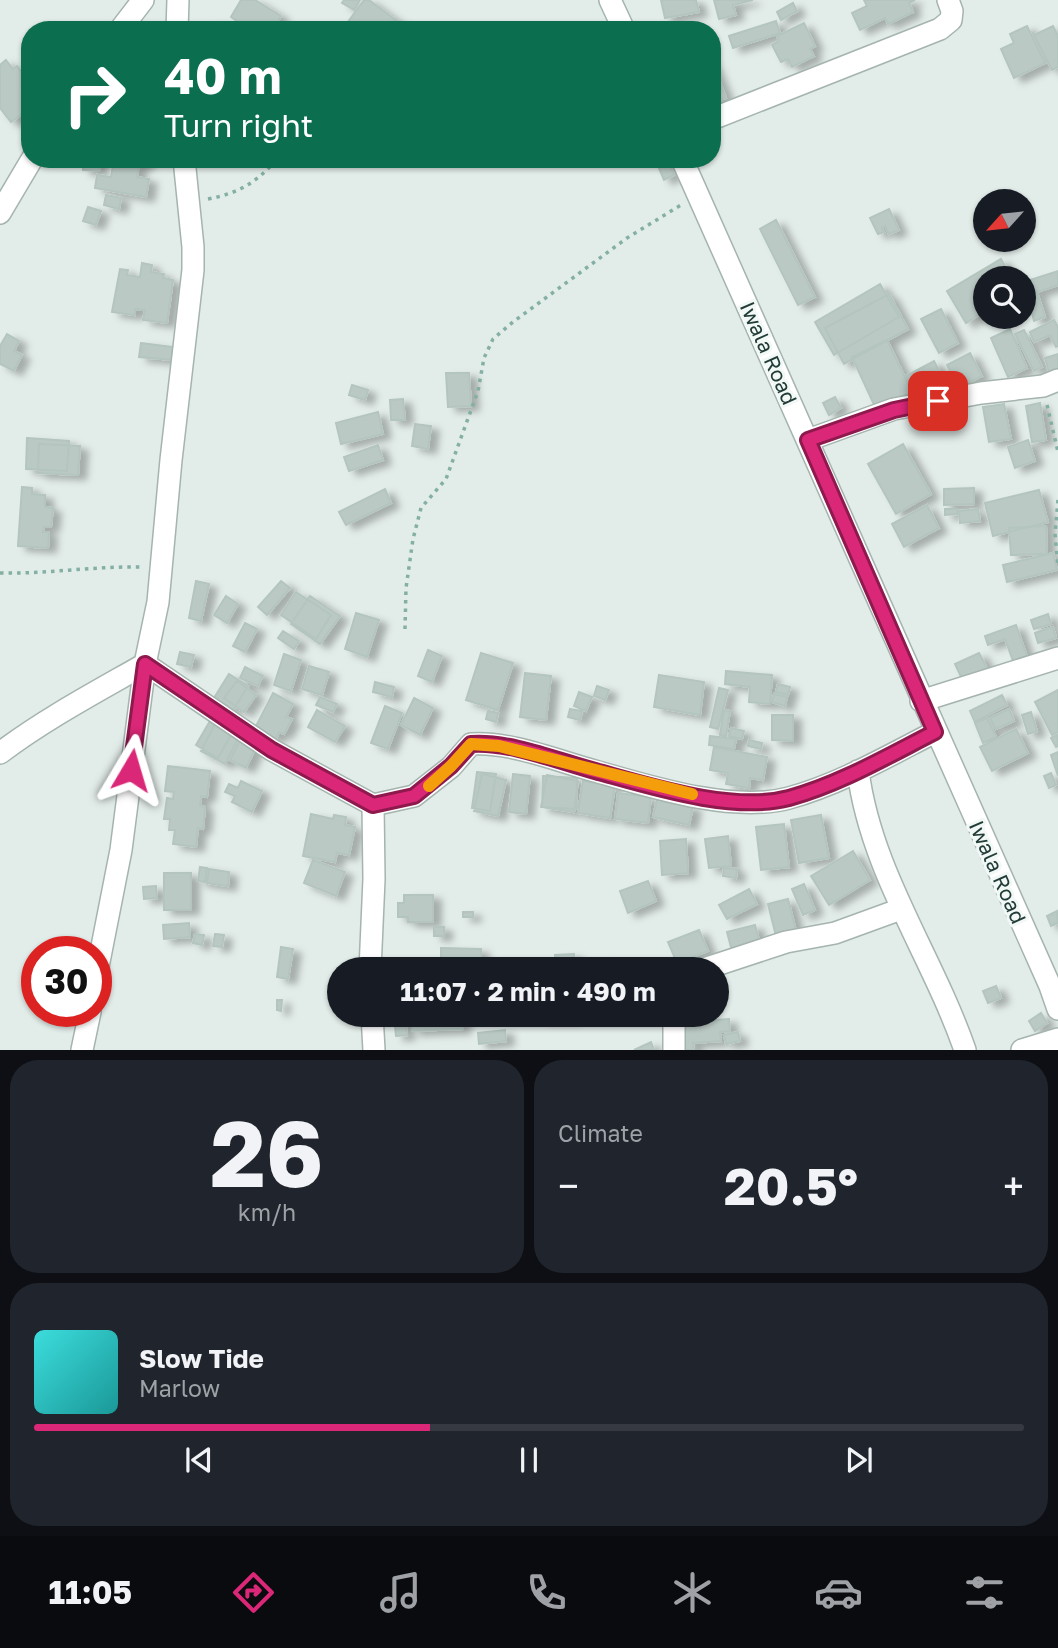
<!DOCTYPE html>
<meta charset="utf-8">
<style>
:root{--surface:#171b24;--page:#20242c;--text:#f1f3f6;--muted:#9ea1a6;--line:#363941;--accent:#db2777}
body{margin:0;font-family:"Golos Text",sans-serif;background:var(--page);color:var(--text);height:100vh;display:flex;flex-direction:column;font-size:26px;white-space:nowrap}
*{box-sizing:border-box;margin:0}
p{font-size:23px;color:var(--muted)}
.icon{flex:none;width:38px;height:38px;fill:none;stroke:currentColor;stroke-width:2;stroke-linecap:round;stroke-linejoin:round}
.map{position:relative;height:1050px;overflow:hidden}
.details{display:flex;flex-direction:column;gap:10px;padding:10px;background:#0d0f14;flex:1}
.details>*{flex:none}
.top-card{position:absolute;left:21px;top:21px;width:700px;height:147px;border-radius:28px;box-shadow:0 2px 5px #0004;background:#0b6e4f;color:#fff;overflow:hidden}
.needle{width:46px;rotate:243deg}
.tools{position:absolute;left:973px;top:189px;display:grid;gap:14px}
.tools a{display:grid;place-items:center;width:63px;height:63px;border-radius:50%;background:var(--surface);box-shadow:0 2px 5px #0004;font-size:35px}
.speed{position:absolute;left:21px;top:936px;display:flex;gap:14px;font-size:35px;font-weight:700;text-align:center}
.speed>*{display:grid;place-content:center;width:91px;height:91px;border-radius:50%;background:var(--surface);box-shadow:0 2px 5px #0004;line-height:1}
.speed .limit{border:10px solid #d22;background:#fff;color:#111}
.pin{position:absolute;display:grid;place-items:center;width:60px;height:60px;color:#fff;margin:-30px;border-radius:14px;box-shadow:0 4px 10px #0006}
.me{position:absolute;width:77px;margin:-38px;rotate:7deg;stroke-linejoin:round;filter:drop-shadow(0 0 5px #0008)}
.turn{display:flex;align-items:center;gap:24px;height:147px;padding:0 28px;font-size:32px}
.turn .icon{width:91px;height:91px;stroke-width:2.5}
.turn b{display:block;font-size:49px;line-height:60px}
.big{font-size:52px;font-weight:700;line-height:1.1}
.details .tile{flex:1;display:flex;flex-direction:column;justify-content:center;gap:10px;min-width:0;padding:0 24px;border-radius:28px;background:var(--page)}
.details .dial{align-items:center;gap:0}
.dial b{font-size:91px;line-height:1}
.song{display:flex;align-items:center;gap:21px}
.cover{width:84px;height:84px;border-radius:10px;background:linear-gradient(135deg,hsl(180 70% 55%),hsl(180 70% 35%))}
.played{height:7px;border-radius:4px;background:linear-gradient(90deg,var(--accent) 40%,var(--line) 40%)}
.keys{display:flex;justify-content:space-around;direction:ltr}
.heat{display:flex;justify-content:space-between;align-items:center;font-size:38px;direction:ltr}
.details .tiles{flex:1;display:grid;gap:10px;grid-template-columns:1fr 1fr}
.tile:last-child{grid-column:span 2}
.trip{position:absolute;left:327px;top:957px;width:402px;height:70px;border-radius:35px;background:var(--surface);box-shadow:0 2px 5px #0004;font-weight:700;line-height:70px;text-align:center}
.tabs{display:flex;height:112px;justify-content:space-around;align-items:center;background:#090b0e;color:var(--muted)}
.tabs .icon{width:49px;height:49px}
.tabs .on{color:var(--accent)}
.tabs b{font-size:32px;color:var(--text)}
.map>svg:first-child{display:block}
.building{fill:#bac9c4;stroke:#b4c5bf;stroke-width:2;filter:url(#shadow)}
.lines{fill:none;stroke-linecap:round;stroke-linejoin:round}
.minor-casing{stroke:#a5b4af;stroke-width:24}
.path{stroke:#83afa4;stroke-width:3.5;stroke-dasharray:3.5 5;stroke-linecap:butt}
.minor{stroke:#fff;stroke-width:21}
.route-casing{stroke:#8e194d;stroke-width:18}
.route{stroke:#db2777;stroke-width:12}
.slow{stroke:#f59e0b;stroke-width:12}
.labels{text-anchor:middle;dominant-baseline:central;stroke-width:6;stroke-linejoin:round;paint-order:stroke}
.street-label{font-size:21px;fill:#223c37;stroke:#f2f8f6}
</style>
<div class="map">
<svg width="1058" height="1050" viewBox="0 0 1058 1050">
<defs>
<filter id="shadow"><feDropShadow dx="8" dy="4.5" stdDeviation="3.5" flood-color="#0004"/></filter>
</defs>
<rect width="100%" height="100%" fill="#e2ece8"/>
<!-- building -->
<path class="building" d="M241,0H255L281,16L273,30H250L231,17Z
M344,0H360L354,10L342,3Z
M364,0H369L405,27L403,30H342Z
M661,0H696L699,12L665,18Z
M714,0H753L733,5L736,15L719,19Z
M864,0H915L909,3L913,12L888,24L885,18L860,30L852,13L867,6Z
M793,3L797,11L781,20L777,12Z
M776,21L780,33L733,48L729,36Z
M217,22L221,30H202Z
M804,23L815,46L810,49L814,56L792,67L788,59L781,62L772,45L779,41L777,36Z
M1027,26L1045,63L1014,78L1001,49L1014,43L1010,34Z
M1053,26L1058,36V67L1052,70L1034,35Z
M6,60L13,69L17,66L25,77L21,80L30,92V108L11,122L0,108V65Z
M712,62L726,98L713,103L712,100Z
M84,159H100L99,171L83,170Z
M114,159H146L145,165L139,164L137,177L149,179L146,197L95,188L97,175L111,177Z
M655,159H667L674,175L664,180Z
M106,195L121,198L119,209L104,205Z
M88,207L101,211L96,225L83,221Z
M889,209L899,230L889,234L885,226L882,228L884,232L878,234L870,218Z
M776,220L815,297L798,305L760,229Z
M1001,259L1012,278H985V311L966,323L947,291Z
M142,263L152,265L151,272L164,274L163,278L173,280L167,323L143,320L145,310L135,309V315L112,312L120,269L128,270L127,275L140,277Z
M1058,271V285L1037,292L1045,317L1034,321L1024,282Z
M880,284L899,317L834,355L815,322Z
M889,294L908,329L844,364L825,328Z
M941,309L958,343L939,353L921,319Z
M1054,320L1058,327V346L1056,347L1050,335L1034,342L1030,332Z
M1010,329L1027,368L1008,377L991,338Z
M1024,330L1042,367L1034,371L1015,334Z
M7,334L19,341L14,351L22,355L14,371L0,364V346Z
M887,340L912,392L876,409L852,357Z
M141,343L173,347L172,360L139,357Z
M970,353L982,376L958,388L947,365Z
M1058,354V373L1050,376L1045,358Z
M934,361L948,388L920,402L906,376Z
M446,373H469L471,406L448,407Z
M352,385L368,390L365,400L349,395Z
M835,397L841,408L829,415L823,403Z
M403,399L405,420H391L390,400Z
M1040,403L1046,440L1032,442L1026,406Z
M1004,404L1011,439L989,442L983,407Z
M378,412L383,434L341,444L336,423Z
M415,424L431,426L428,449L412,446Z
M27,438L69,441L67,471L26,469Z
M1028,440L1035,461L1015,468L1008,447Z
M39,444L80,446L78,475L38,473Z
M903,444L931,494L896,514L868,464Z
M378,445L383,460L349,471L344,457Z
M22,487L32,488V494L45,495V507L53,508L51,527H44L43,532H49L48,548L18,546Z
M974,488V504L944,505V489Z
M385,489L391,503L346,525L339,512Z
M1039,490L1048,522L993,536L985,503Z
M927,505L939,528L904,547L892,524Z
M945,509H957V514L945,515Z
M978,509L980,521L960,523L959,511Z
M1046,526L1047,554L1011,555L1009,528Z
M1053,553L1057,570L1007,582L1003,565Z
M196,581L209,584L201,621L189,618Z
M281,581L290,588L267,615L258,607Z
M296,592L331,615L316,639L281,615Z
M226,596L238,604L227,623L214,615Z
M310,596L340,616L320,644L291,624Z
M356,613L379,620L367,657L345,649Z
M1048,614L1051,624L1034,629L1031,620Z
M245,623L257,629L245,652L233,646Z
M1016,625L1030,665L1013,661L1005,639L988,645L985,636Z
M1053,627L1056,638L1038,643L1035,633Z
M283,631L299,641L294,649L278,638Z
M428,650L442,656L432,682L418,676Z
M180,652L194,655L191,667L177,664Z
M481,653L513,663L498,710L466,700Z
M979,653L987,668L962,679L955,664Z
M284,654L301,660L291,691L274,685Z
M309,666L329,672L322,695L302,689Z
M245,667L263,676L258,686L240,678Z
M726,671L772,675L770,704L749,702L750,687L725,684Z
M525,673L551,676L546,720L520,717Z
M229,674L248,686L233,710L214,698Z
M659,675L704,682L700,715L654,707Z
M237,681L256,695L244,712L224,698Z
M375,682L394,687L392,697L373,692Z
M778,684L790,687L788,695L776,692Z
M597,686L609,690L605,700L594,696Z
M719,688L728,690L718,729L710,727Z
M1058,690V732L1052,735L1035,702Z
M579,692L592,697L586,711L574,706Z
M273,693L293,704L286,717L292,719L284,734L279,732L276,739L255,728Z
M774,694L787,697L785,706L772,702Z
M1002,695L1007,705L975,722L970,711Z
M320,697L337,704L333,712L316,705Z
M414,698L433,708L420,735L401,725Z
M385,706L402,713L388,749L371,743Z
M570,709L582,711L580,720L568,717Z
M1009,709L1014,721L996,729L990,718Z
M317,710L345,726L335,742L308,727Z
M724,710L730,711L726,736L720,735Z
M488,711L498,713L496,722L486,719Z
M1031,712L1037,731L1028,734L1022,715Z
M214,714L236,726L218,758L196,745Z
M772,715H793V741L772,740Z
M987,718L996,737L983,743L975,723Z
M215,724L239,737L225,764L201,751Z
M731,728L744,731L742,739L729,736Z
M1016,729L1028,753L992,771L980,747Z
M243,735L258,743L246,768L230,760Z
M1057,735L1058,746L1056,747L1051,738Z
M710,736L736,739L734,749L709,745Z
M749,740L762,743L761,749L748,746Z
M714,747L767,757L763,780L750,778L749,788L726,784L728,773L710,770Z
M1058,752V776L1051,755Z
M168,766L210,771L207,797L201,796L200,806L205,807L203,829L198,828L196,847L173,844L175,830H169L170,819H164L167,798L173,799L174,792L165,791Z
M477,772L496,774L490,811L472,808Z
M1051,773L1056,785L1049,788L1044,776Z
M482,774L506,780L498,816L474,811Z
M513,774L530,776L526,814L509,812Z
M547,775L578,781L574,812L541,807Z
M543,776L577,778L576,809L542,807Z
M241,781L262,791L252,812L232,802L235,796L225,792L229,784L238,788Z
M583,781L615,786L610,818L578,813Z
M618,793L651,797L648,823L615,819Z
M657,799L693,807L689,825L653,817Z
M311,814L333,819L334,815L346,817L345,825L355,827L349,855L337,853L335,862L303,856Z
M821,815L829,858L799,863L791,820Z
M784,824L789,867L761,870L756,827Z
M728,836L731,866L709,868L705,839Z
M686,839L688,873L662,875L660,841Z
M853,851L870,880L829,905L811,876Z
M313,860L345,872L336,896L304,883Z
M200,867L207,868L205,882L198,881Z
M724,868L737,869L736,878L723,876Z
M209,869L229,872L228,886L207,883Z
M164,873H191V910H164Z
M648,881L656,901L628,913L620,891Z
M804,884L815,910L803,915L792,889Z
M156,886L157,898L144,899L143,887Z
M749,889L757,904L727,919L719,905Z
M404,895H433V922H408V917H398V903H404Z
M788,899L796,931L776,936L768,904Z
M1057,911L1058,923L1051,926L1047,916Z
M463,912H473V917H463Z
M189,923L190,937L164,939L163,925Z
M755,925L761,948L733,955L727,932Z
M434,927H444V936H434Z
M699,930L708,951L677,963L668,942Z
M195,934L204,935L202,945L193,943Z
M215,934L224,935L222,947L213,946Z
M281,947L293,949L288,979L277,977Z
M441,948L481,949V962L478,961L477,970H447V961H441Z
M574,954L575,966L556,967L555,955Z
M609,960V970H583V961Z
M996,986L1001,998L988,1003L983,991Z
M277,1000H282L281,1011L277,1010Z
M1041,1013L1047,1023L1035,1031L1029,1021Z
M541,1015H573L572,1018H541Z
M405,1016L407,1035L396,1036L394,1017Z
M462,1019L463,1029L412,1031V1021Z
M729,1019L730,1031L720,1032L721,1041L693,1043L694,1050H685L683,1022Z
M505,1030L506,1041L479,1044L478,1033Z
M738,1032L740,1041L726,1044L724,1035Z
M651,1042L654,1050H634Z"/>
<g class="lines">
<!-- minor casing -->
<g class="minor-casing">
<path id="minor" d="M610,0L624,30
M120,30L143,0
M177,30L178,0
M712,119L940,29L951,20L952,11L948,0
M682,159C806,434 926,711 1050,986L1058,1009
M0,213L32,159
M808,440L894,409L981,393L1043,386L1058,380
M921,701L1058,658
M0,753C45,719 96,692 145,664L272,750L373,805L414,796L451,767L471,744C509,741 558,761 595,771C651,787 733,813 789,798C840,784 888,756 935,732
M858,771C871,872 932,955 965,1050
M370,970L374,879L373,805
M701,970L786,942L835,933L901,909
M96,977L121,850L145,664L158,602L171,460L193,270V247L184,159
M372,1015L374,1050
M674,1015V1050
M82,1050L90,1012
M1022,1050L1058,1039"/>
</g>
<!-- path -->
<path class="path" d="M208,199C239,193 256,183 277,159
M1047,405L1058,452
M1058,500L1055,534L1058,567
M0,573C48,574 94,566 141,567
M405,629L406,588L413,539L421,508L446,479L478,391L484,358L493,339L513,322L627,238L681,205"/>
<!-- minor -->
<use href="#minor" class="minor"/>
</g>
<g class="lines">
<!-- route casing -->
<g class="route-casing">
<path id="route" d="M131,770L145,664L272,750L373,805L414,796L451,766L471,744C509,741 558,761 595,771C650,786 733,813 789,798C840,784 888,756 935,732L808,440L894,410L938,401"/>
</g>
<!-- route -->
<use href="#route" class="route"/>
<!-- slow -->
<path class="slow" d="M429,786L451,766L471,744L499,746L692,794"/>
</g>
<g class="labels">
<!-- street labels -->
<g class="street-label">
<text transform="translate(769 353) rotate(66)">Iwala Road</text>
<text transform="translate(998 872) rotate(66)">Iwala Road</text>
</g>
</g>
</svg>
<div class="tools">
<a><svg class="needle" viewBox="-14 -14 28 28"><path d="M0-13l5 13h-10z" fill="#e53935"/><path d="M0 13l5-13h-10z" fill="#9ea1a6"/></svg></a>
<a><svg class="icon" aria-label="search" viewBox="0 0 24 24"><circle cx="10" cy="10" r="6"/><path d="M15 15l6 6"/></svg></a>
</div>
<div class="speed"><div class="limit">30</div></div>
<div class="pin" style="left:938px;top:401px;background:#d93025"><svg class="icon" aria-label="arrive" viewBox="0 0 24 24"><path d="M6 21V4h12l-3 4 3 4H6"/></svg></div>
<svg class="me" style="left:131px;top:770px" viewBox="-20 -20 40 40"><path d="M0-17L14 15 0 8-14 15z" fill="#db2777" stroke="#fff" stroke-width="4"/></svg>
<div class="trip">11:07 · 2 min · 490 m</div>
<div class="top-card">
<div class="turn"><svg class="icon" aria-label="right" viewBox="0 0 24 24"><path d="M7 20v-9h11M14 6l5 5-5 5"/></svg><div><b>40 m</b>Turn right</div></div>
</div>
</div>
<section class="details">
<div class="tiles">
<div class="tile dial"><b>26</b><p>km/h</p></div>
<div class="tile"><p>Climate</p>
<div class="heat"><a>−</a><b class="big">20.5°</b><a>+</a></div>
</div>
<div class="tile">
<div class="song"><i class="cover"></i><div><b>Slow Tide</b><p>Marlow</p></div></div>
<div class="played"></div>
<div class="keys"><svg class="icon" aria-label="previous" viewBox="0 0 24 24"><path d="M18 5L8 12l10 7zM5 5v14"/></svg><svg class="icon" aria-label="pause" viewBox="0 0 24 24"><path d="M8 5v14M16 5v14"/></svg><svg class="icon" aria-label="next" viewBox="0 0 24 24"><path d="M6 5l10 7-10 7zM19 5v14"/></svg></div>
</div>
</div>
</section>
<nav class="tabs">
<b>11:05</b>
<svg class="icon on" aria-label="directions" viewBox="0 0 24 24"><path d="M12 3l9 9-9 9-9-9zM9 14v-3h6M13 9l2 2-2 2"/></svg>
<svg class="icon" aria-label="music" viewBox="0 0 24 24"><path d="M9 18V5l10-2v13"/><circle cx="6" cy="18" r="3"/><circle cx="16" cy="16" r="3"/></svg>
<svg class="icon" aria-label="phone" viewBox="0 0 24 24"><path d="M5 4h4l2 5-3 2q2 4 5 5l2-3 5 2v4C11 20 4 13 5 4z"/></svg>
<svg class="icon" aria-label="climate" viewBox="0 0 24 24"><path d="M12 3v18M4 7l16 10M4 17L20 7"/></svg>
<svg class="icon" aria-label="car" viewBox="0 0 24 24"><path d="M5 17H2v-5l4-1 3-4h7l3 4 3 1v5h-3M9 17h6M6 11h13"/><circle cx="7" cy="17" r="2"/><circle cx="17" cy="17" r="2"/></svg>
<svg class="icon" aria-label="filters" viewBox="0 0 24 24"><path d="M4 7h16M4 17h16"/><circle cx="9" cy="7" r="2"/><circle cx="15" cy="17" r="2"/></svg>
</nav>
